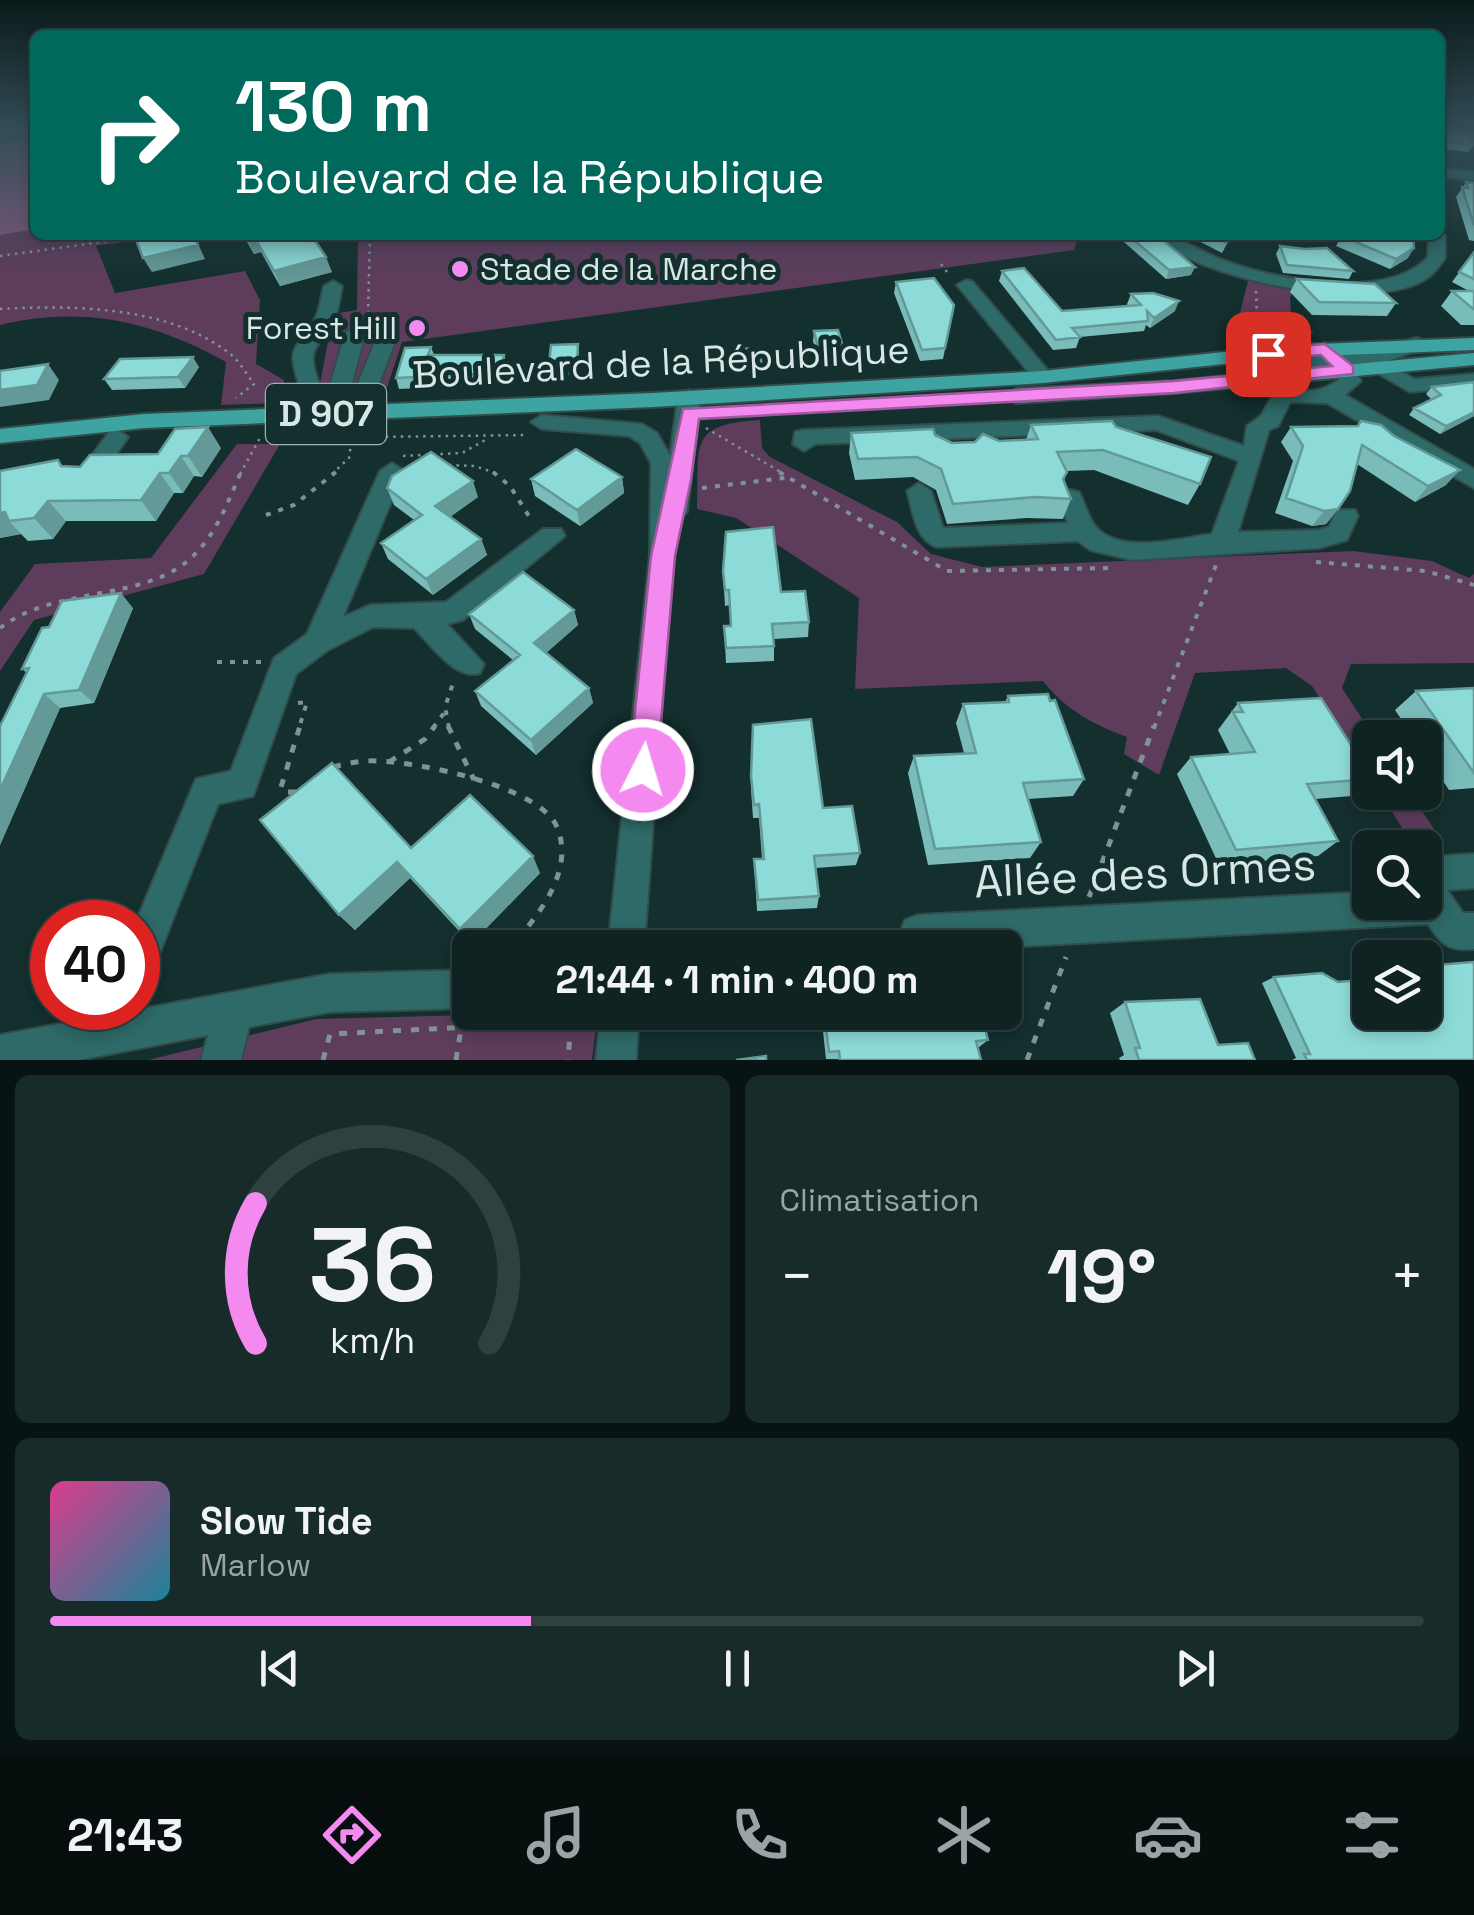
<!DOCTYPE html>
<html lang="fr">
<meta charset="utf-8">
<style>
:root{--surface:#0e2322;--page:#172b2a;--text:#f1f3f6;--muted:#9ba4a5;--line:#2e4040;--accent:#f489f0}
body{margin:0;font-family:"Space Grotesk",sans-serif;background:var(--page);color:var(--text);height:100vh;display:flex;flex-direction:column;font-size:38px;white-space:nowrap}
*{box-sizing:border-box;margin:0}
p{font-size:32px;color:var(--muted)}
.icon{flex:none;width:55px;height:55px;fill:none;stroke:currentColor;stroke-width:2;stroke-linecap:round;stroke-linejoin:round}
.map{position:relative;height:1060px;overflow:hidden}
.drawer{display:flex;flex-direction:column;gap:15px;padding:15px;background:#081313;flex:1}
.drawer>*{flex:none}
.hud{position:absolute;left:30px;top:30px;width:1415px;height:210px;border-radius:15px;box-shadow:0 5px 15px #0003,0 0 0 2px var(--line);background:#00695c;color:#fff;overflow:hidden}
.buttons{position:absolute;left:1352px;top:720px;display:grid;gap:20px}
.buttons a{display:grid;place-items:center;width:90px;height:90px;border-radius:15px;background:var(--surface);box-shadow:0 5px 15px #0003,0 0 0 2px var(--line);font-size:50px}
.speed{position:absolute;left:30px;top:900px;display:flex;gap:20px;font-size:50px;font-weight:700;text-align:center}
.speed>*{display:grid;place-content:center;width:130px;height:130px;border-radius:50%;background:var(--surface);box-shadow:0 5px 15px #0003,0 0 0 2px var(--line);line-height:1}
.speed .limit{border:15px solid #d22;background:#fff;color:#111}
.pin{position:absolute;display:grid;place-items:center;width:85px;height:85px;color:#fff;margin:-42px;border-radius:20px;box-shadow:0 5px 15px #0006}
.me{position:absolute;width:110px;margin:-55px;rotate:5deg;stroke-linejoin:round;filter:drop-shadow(0 0 8px #0008)}
.turn{display:flex;align-items:center;gap:35px;height:210px;padding:0 40px;font-size:45px}
.turn .icon{width:130px;height:130px;stroke-width:2.5}
.turn b{display:block;font-size:70px;line-height:85px}
.big{font-size:75px;font-weight:700;line-height:1.1}
.drawer .card{flex:1;display:flex;flex-direction:column;justify-content:center;gap:15px;min-width:0;padding:0 35px;border-radius:15px;background:var(--page)}
.drawer .dial{align-items:center;gap:0}
.dial svg{height:260px;overflow:visible;fill:none;stroke:var(--line);stroke-width:7;stroke-linecap:round;text-anchor:middle}
.dial text{fill:var(--text);stroke:none}
.song{display:flex;align-items:center;gap:30px}
.cover{width:120px;height:120px;border-radius:15px;background:linear-gradient(135deg,hsl(330 70% 55%),hsl(190 70% 35%))}
.played{height:10px;border-radius:5px;background:linear-gradient(90deg,var(--accent) 35%,var(--line) 35%)}
.keys{display:flex;justify-content:space-around;direction:ltr}
.heat{display:flex;justify-content:space-between;align-items:center;font-size:55px;direction:ltr}
.drawer .tiles{flex:1;display:grid;gap:15px;grid-template-columns:1fr 1fr}
.card:last-child{grid-column:span 2}
.trip{position:absolute;left:452px;top:930px;width:570px;height:100px;border-radius:15px;background:var(--surface);box-shadow:0 5px 15px #0003,0 0 0 2px var(--line);font-weight:700;line-height:100px;text-align:center}
.tab-bar{display:flex;height:160px;justify-content:space-around;align-items:center;background:#060e0e;color:var(--muted)}
.tab-bar .icon{width:70px;height:70px}
.tab-bar .on{color:var(--accent)}
.tab-bar b{font-size:45px;color:var(--text)}
.map>svg:first-child{display:block}
.green{fill:#5e3c5c}
.water{fill:#80577e}
.lines{fill:none;stroke-linecap:round;stroke-linejoin:round}
.minor-casing{stroke:#324c4b;stroke-width:4}
.major-casing{stroke:#324c4b;stroke-width:4}
.path-far2{stroke:#7e9392;stroke-width:2.5;stroke-dasharray:2.5 5;stroke-linecap:butt}
.path-far1{stroke:#7e9392;stroke-width:4;stroke-dasharray:5 8;stroke-linecap:butt}
.path{stroke:#7e9392;stroke-width:5;stroke-dasharray:8 10;stroke-linecap:butt}
.minor{fill:#2e6a68;fill-rule:evenodd}
.major{fill:#3ea4a2;fill-rule:evenodd}
.wall{fill:#79bcba}
.shaded-wall{fill:#639997}
.building{fill:#8ddbd8;stroke:#639997;stroke-width:2.5}
.route{fill:#f489f0;stroke:#9f599c;stroke-width:2.5}
.poi-dot{fill:#f489f0;stroke:#132f2e;stroke-width:4}
.labels{text-anchor:middle;dominant-baseline:central;stroke-width:10;stroke-linejoin:round;paint-order:stroke}
.far-poi-label{font-size:32px;fill:#d7e7e6;stroke:#132f2e;text-anchor:start}
.shield{fill:#132f2e;stroke:#9cb0af;stroke-width:2.5}
.shield-label{font-size:35px;font-weight:bold;fill:#d7e7e6}
.street-label{font-size:38px;fill:#d7e7e6;stroke:#132f2e}
.near-street-label{font-size:45px;fill:#d7e7e6;stroke:#132f2e}
</style>
<div class="map">
<svg width="1474" height="1060" viewBox="0 0 1474 1060">
<rect width="100%" height="100%" fill="#132f2e"/>
<!-- green -->
<path class="green" d="M35,131V235H173L96,246L115,293L245,271L260,300L256,364L284,380L281,403L221,405L226,362C153,321 83,305 0,325V134Z
M358,235H1079L1074,250L402,342L383,400L316,405L333,314L357,310Z
M1248,281L1296,287L1290,297L1291,318L1314,333L1266,338L1239,317Z
M760,420L762,448L770,457L897,522L931,554L982,567L1353,551L1432,561L1469,578L1474,574V663L1351,664L1342,688L1374,737L1370,738V777L1312,686L1286,668L1195,673L1159,775L1124,754L1127,737C1092,724 1066,710 1043,681L855,689L859,598L736,518L697,509C700,446 686,424 760,420Z
M237,444H280L204,574L34,620L0,671V612L35,564L151,558Z
M1380,793H1410L1436,832L1406,834Z
M586,1012L596,1027L592,1060H148L316,1019Z"/>
<!-- water -->
<path class="water" d="M35,139V229L0,235V144Z"/>
<g class="lines">
<!-- minor casing -->
<g class="minor-casing">
<path id="minor" d="M1440,168L1474,172V180L1440,176Z
M1440,231L1445,235V258C1441,264 1436,271 1430,276C1379,317 1196,280 1153,235C1179,235 1200,252 1225,261C1276,280 1388,301 1428,257L1429,235H1440Z
M966,280L972,281L1050,373L1053,377L1050,381H1036L957,285Z
M333,281L342,286C340,296 339,310 334,319C318,354 304,342 320,387L305,421H289L286,416L300,387C285,344 296,352 315,319C320,310 321,296 324,286Z
M355,327L365,333L344,414L341,419H325L322,414L345,333Z
M388,328L398,334L368,413L357,420L349,418L346,413L378,334Z
M1416,338L1423,340V348L1385,362L1414,379L1474,374V386L1410,392L1374,371L1373,364L1352,366L1361,381L1345,395L1474,469V488L1327,403L1290,402L1278,426L1269,430L1238,532L1319,530L1329,527L1337,510H1355L1358,516L1347,540L1319,548L1132,560L1090,550L1078,541L937,547C915,540 913,511 907,491L919,483L931,491L943,528L1068,523L1058,498L1070,490L1079,492C1085,503 1088,518 1096,527C1120,555 1181,538 1212,534L1239,461L1156,430L815,444L804,451L793,444L795,432L803,430L1158,416L1244,446L1247,426L1261,416L1272,396L1244,379L1247,366L1320,355L1315,349L1325,343C1333,346 1338,353 1345,354C1370,359 1393,344 1416,338ZM1331,367L1340,379C1313,399 1292,390 1264,376L1274,371Z
M689,390L700,397L687,512L675,521L644,948H608L650,555L651,463L640,443L629,436L542,429L531,422L542,415L642,424L657,433L670,456L678,397Z
M117,430L128,437L96,484H80L76,478L80,472L109,432Z
M392,463L404,471L343,617L370,605L446,602L543,529H561L565,536L463,620L447,624L484,664L480,673C455,681 431,644 414,628L373,627L328,650L296,674L253,796L218,804L151,975L138,980L136,922L196,779L231,771L274,658L307,634L380,471Z
M1474,854V888L1447,890L1463,913H1474V949C1448,951 1442,945 1428,924L989,948H909L900,933L905,920L918,915L1370,892V902H1425V857Z
M470,970V1008L330,1012L249,1027L241,1060H201L208,1035L79,1060H0V1035L330,974Z
M601,1012H639L636,1060H596Z"/>
</g>
<!-- major casing -->
<g class="major-casing">
<path id="major" d="M1474,338V350L1292,357L1043,383L653,407L144,428L0,443V429L144,414L653,393L1043,371L1292,345Z
M1474,353V365L1174,393L1016,403L1005,396L1016,389L1174,381Z"/>
</g>
<!-- path-far2 -->
<path class="path-far2" d="M0,136L35,133
M0,256L152,235
M941,264L947,272
M1256,291L1257,318L1274,335
M0,309C74,305 168,306 229,353C240,361 246,374 254,384L236,398
M368,314L370,235
M706,428L784,474
M366,432L369,437L528,435
M403,456L462,453L489,438
M449,465L475,466L498,474
M240,474L261,436
M332,474L349,458L353,430"/>
<!-- path-far1 -->
<path class="path-far1" d="M493,472L510,486L532,521
M779,472L947,571L1111,568
M702,488L792,477
M266,515L294,505L336,472
M1316,562L1426,571L1474,585
M0,628C57,584 152,603 197,552C218,530 229,499 241,472
M217,662H262
M298,703L307,702L299,728
M433,728L444,713
M449,728L445,707L454,680
M1154,728L1216,565"/>
<!-- path -->
<path class="path" d="M448,726L474,780
M389,762L425,739L435,726
M333,767C348,763 363,760 378,761C418,762 537,786 556,825C577,870 537,917 510,948
M296,792H284L281,787L300,726
M1089,897L1154,726
M656,937L672,948
M740,948L889,935
M323,1060L330,1034L571,1022L568,1060
M456,1060L461,1029
M1027,1060L1066,957"/>
<!-- minor -->
<use href="#minor" class="minor"/>
<!-- major -->
<use href="#major" class="major"/>
</g>
<!-- wall -->
<path class="wall" d="M1440,130H1474V145L1468,152L1444,149L1440,138Z
M1466,182L1474,183V241L1469,240L1456,197Z
M243,235H301L332,272L280,286L261,252L254,254Z
M1116,235H1157L1191,275L1166,279Z
M1187,235H1223L1229,240L1222,253Z
M1342,236L1408,258L1390,269L1336,246Z
M1280,246L1353,271L1349,279L1283,273L1276,254Z
M1474,252V325H1461L1441,306L1452,291H1469L1452,282Z
M1002,271L1062,311L1128,306L1127,304L1131,294L1175,311L1150,328L1146,325L1144,331L1080,337L1076,348L1053,350L999,281Z
M1297,279L1396,303L1387,316L1312,315L1290,292Z
M896,282L954,305L943,359L920,361L894,293Z
M814,331L844,350L843,360L818,361L813,341Z
M578,344L579,354L578,375H551L549,364Z
M431,347L434,355H504L506,365L503,384L399,389L396,378Z
M737,349L762,365V370L740,372Z
M199,367L185,388L112,390L104,379Z
M1432,387L1474,416L1440,434L1409,415L1414,408L1432,400L1426,394Z
M1031,425L1116,427L1200,484L1188,505L1094,470L1067,471L1064,481L1071,499L1063,519L1027,518L947,524L936,490L913,477L855,480L849,453L851,433L935,435L952,443L999,441L1026,440Z
M1291,427L1394,436L1446,485L1415,502L1357,464L1338,509L1326,524L1312,526L1275,513L1293,461L1281,442Z
M221,448L202,477L194,476L183,493H174L156,521H66L53,539L28,541L21,534L0,538V471L58,460L63,466L80,467L158,454Z
M622,477L624,493L580,526L535,496L531,479Z
M387,488L478,497L450,517L481,539L487,555L433,595L388,559L381,543L414,520L394,505Z
M723,571L781,592L809,622L808,637L774,639V661L726,663L724,626H731L730,605L725,606Z
M133,608L94,703L60,708L0,845V726L27,673L22,669Z
M574,610L578,625L546,653L589,688L593,703L536,755L481,706L475,691L513,660L475,629L469,614Z
M1474,688V788L1449,790L1425,754V738H1414L1395,710L1416,691Z
M1008,696L1084,779L1073,796L1028,799L1041,842L1030,858L928,865L908,773L914,756L964,753L956,723L963,704L1005,702Z
M1238,703L1370,775V781L1352,796L1315,799L1338,841L1318,856L1219,865L1177,774L1191,757L1230,754L1218,730Z
M753,725L860,853L856,865L816,868L819,896L817,908L757,911L754,859H762L759,818H753L751,789Z
M411,848L540,873L471,944L410,878L355,930L339,915Z
M1474,962V1060H1292L1296,1058L1262,983L1274,977L1338,982L1425,1012V970L1436,965Z
M1125,1002L1218,1045L1255,1060H1120L1119,1058L1124,1055L1110,1013Z
M821,1012H981L988,1040L978,1048L981,1060L826,1059Z"/>
<!-- shaded-wall -->
<path class="shaded-wall" d="M0,130H35V131L0,134Z
M194,235L205,259L152,272L143,258Z
M254,237L261,252L254,254L247,239Z
M1414,248L1408,258L1390,269L1396,259Z
M326,257L332,272L280,286L274,271Z
M1195,267L1191,275L1166,279L1169,270Z
M1179,301L1175,311L1150,328L1154,318Z
M578,344L579,354L578,375L577,365Z
M504,355L506,365L503,384L500,373Z
M193,357L199,367L185,388L178,377Z
M48,364L59,380L49,400L0,407V390Z
M1474,412V416L1440,434L1446,426Z
M208,427L221,448L202,477L188,456Z
M181,456L194,476L183,493L169,473Z
M1460,470L1446,485L1415,502L1428,486Z
M160,473L174,493L156,521L141,500Z
M622,477L624,493L580,526L577,510Z
M473,481L478,497L442,522L435,506Z
M48,501L66,521L53,539L34,518Z
M1338,509L1326,524L1312,526L1324,511Z
M5,512L9,521L21,534L0,538V513Z
M481,539L487,555L433,595L426,579Z
M121,593L133,608L94,703L79,690Z
M574,610L578,625L539,659L534,643Z
M589,688L593,703L536,755L531,740Z
M44,694L60,708L0,845V790Z
M533,856L540,873L471,944L460,929Z
M397,862L410,878L355,930L339,915Z"/>
<!-- building -->
<path class="building" d="M1443,130H1474V136L1469,135L1473,145L1449,141L1445,131Z
M1466,182L1474,183V225L1462,187L1468,188Z
M151,235H194L198,245L143,258L136,240Z
M245,235H301L306,241L314,239L326,257L274,271L254,237L247,239Z
M1128,235H1157L1195,267L1169,270Z
M1210,235H1223L1229,240L1226,243Z
M1343,235H1413L1414,248L1396,259L1342,236Z
M1280,246L1305,249L1327,248L1353,271L1287,265Z
M1474,252V279L1459,272Z
M1024,268L1062,311L1141,305L1131,294L1153,293L1179,301L1154,318L1147,311L1148,321L1072,328L1080,337L1056,340L1002,271Z
M934,278L954,305L945,348L922,350L896,282Z
M1297,279L1375,284L1396,303L1319,302Z
M1452,291H1474V309H1473Z
M838,330L844,350L819,351L814,331Z
M578,344L577,365L549,364L551,345Z
M431,347L428,355H504L500,373L396,378L405,348Z
M759,348L762,365L740,366L737,349Z
M193,357L178,377L104,379L120,359Z
M48,364L37,385L0,390V371Z
M1474,382V412L1446,426L1414,408L1441,395L1432,387Z
M1112,421L1116,427L1211,457L1200,484L1103,450L1057,452L1067,472L1063,479L1071,499L1035,497L953,504L941,469L917,457L858,459L851,433L933,429L935,435L952,443L975,442L983,434L999,441L1038,439L1031,425Z
M1361,421L1381,425L1394,436L1460,470L1428,486L1362,445L1350,491L1338,509L1324,511L1286,498L1303,446L1291,427L1358,426Z
M208,427L188,456H181L169,473H160L141,500L48,501L34,518L9,521L5,512L0,513V471L58,460L61,466L80,467L90,455L158,454L175,429Z
M576,449L622,477L577,510L531,479Z
M431,452L473,481L435,506L481,539L426,579L381,543L422,515L387,488L392,476Z
M773,527L781,592L805,591L809,622L772,624L774,646L726,648L724,626H731L729,590H725L723,571L726,532Z
M523,572L574,610L534,643L589,688L531,740L475,691L520,655L469,614Z
M121,593L79,690L44,694L0,790V726L29,668L22,669L42,628L49,627L62,601Z
M1474,688V773L1416,691Z
M1048,694L1050,701L1055,700L1084,779L1023,783L1041,842L935,849L914,756L976,753L963,704L1009,702L1008,696Z
M1321,698L1370,775V779L1307,784L1338,841L1236,850L1191,757L1255,752L1233,712H1243L1238,703Z
M811,719L823,808L852,806L860,853L814,856L819,896L758,900L754,859H764L759,804L754,805L751,776L753,725Z
M332,763L411,848L470,795L533,856L460,929L397,862L339,915L260,820Z
M1474,962V1060H1307L1304,1054H1310L1274,977L1322,973L1338,982L1370,979V1012H1425V974L1440,973L1436,965Z
M1200,999L1218,1045L1248,1043L1255,1060H1139L1135,1048H1140L1125,1002Z
M824,1012H981L988,1040L976,1041L981,1060H840L839,1051L829,1052Z
M766,1056V1060H736Z"/>
<!-- sky -->
<linearGradient id="sky" x2="0" y2="1"><stop stop-color="#0a1a19"/><stop offset="0.47" stop-color="#334d57"/><stop offset="1" stop-color="#334d57" stop-opacity="0"/></linearGradient>
<rect width="1474" height="279" fill="url(#sky)"/>
<!-- route -->
<path class="route" d="M1325,344L1353,366V374L1174,393L699,419L691,480L675,556L657,770L653,779L643,783L633,779L629,770L651,556L683,409L1174,381L1332,366L1321,355L1268,359L1259,354L1268,348Z"/>
<!-- markers -->
<g class="poi-dot">
<circle cx="460" cy="269" r="10"/>
<circle cx="417" cy="328" r="10"/>
</g>
<g class="labels">
<!-- far-poi labels -->
<g class="far-poi-label">
<text x="480" y="269">Stade de la Marche</text>
<text x="397" y="328" text-anchor="end">Forest Hill</text>
</g>
<!-- shield labels -->
<rect class="shield" x="266" y="384" width="120" height="60" rx="8"/>
<g class="shield-label">
<text x="326" y="414">D 907</text>
</g>
<!-- street labels -->
<g class="street-label">
<text transform="translate(661 362) rotate(-3)">Boulevard de la République</text>
</g>
<!-- near-street labels -->
<g class="near-street-label">
<text transform="translate(1145 873) rotate(-3)">Allée des Ormes</text>
</g>
</g>
</svg>
<div class="buttons">
<a><svg class="icon" aria-label="sound" viewBox="0 0 24 24"><path d="M4 9h4l5-4v14l-5-4H4zM17 9q2 3 0 6"/></svg></a>
<a><svg class="icon" aria-label="search" viewBox="0 0 24 24"><circle cx="10" cy="10" r="6"/><path d="M15 15l6 6"/></svg></a>
<a><svg class="icon" aria-label="layers" viewBox="0 0 24 24"><path d="M12 4l9 5-9 5-9-5zM3 14l9 5 9-5"/></svg></a>
</div>
<div class="speed"><div class="limit">40</div></div>
<div class="pin" style="left:1268px;top:354px;background:#d93025"><svg class="icon" aria-label="arrive" viewBox="0 0 24 24"><path d="M6 21V4h12l-3 4 3 4H6"/></svg></div>
<svg class="me" style="left:643px;top:770px" viewBox="-20 -20 40 40"><circle r="17" fill="#f489f0" stroke="#fff" stroke-width="3"/><path d="M0-11L8 9 0 5-8 9z" fill="#fff"/></svg>
<div class="trip">21:44 · 1 min · 400 m</div>
<div class="hud">
<div class="turn"><svg class="icon" aria-label="right" viewBox="0 0 24 24"><path d="M7 20v-9h11M14 6l5 5-5 5"/></svg><div><b>130 m</b>Boulevard de la République</div></div>
</div>
</div>
<section class="drawer">
<div class="tiles">
<div class="card dial"><svg viewBox="0 0 100 80">
<path d="M14 69A42 42 0 1 1 86 69"/>
<path d="M14 69A42 42 0 0 1 14 26" stroke="#f489f0"/>
<text x="50" y="56" font-size="32" font-weight="700">36</text>
<text x="50" y="72" font-size="11">km/h</text>
</svg></div>
<div class="card"><p>Climatisation</p>
<div class="heat"><a>−</a><b class="big">19°</b><a>+</a></div>
</div>
<div class="card">
<div class="song"><i class="cover"></i><div><b>Slow Tide</b><p>Marlow</p></div></div>
<div class="played"></div>
<div class="keys"><svg class="icon" aria-label="previous" viewBox="0 0 24 24"><path d="M18 5L8 12l10 7zM5 5v14"/></svg><svg class="icon" aria-label="pause" viewBox="0 0 24 24"><path d="M8 5v14M16 5v14"/></svg><svg class="icon" aria-label="next" viewBox="0 0 24 24"><path d="M6 5l10 7-10 7zM19 5v14"/></svg></div>
</div>
</div>
</section>
<nav class="tab-bar">
<b>21:43</b>
<svg class="icon on" aria-label="directions" viewBox="0 0 24 24"><path d="M12 3l9 9-9 9-9-9zM9 14v-3h6M13 9l2 2-2 2"/></svg>
<svg class="icon" aria-label="music" viewBox="0 0 24 24"><path d="M9 18V5l10-2v13"/><circle cx="6" cy="18" r="3"/><circle cx="16" cy="16" r="3"/></svg>
<svg class="icon" aria-label="phone" viewBox="0 0 24 24"><path d="M5 4h4l2 5-3 2q2 4 5 5l2-3 5 2v4C11 20 4 13 5 4z"/></svg>
<svg class="icon" aria-label="climate" viewBox="0 0 24 24"><path d="M12 3v18M4 7l16 10M4 17L20 7"/></svg>
<svg class="icon" aria-label="car" viewBox="0 0 24 24"><path d="M5 17H2v-5l4-1 3-4h7l3 4 3 1v5h-3M9 17h6M6 11h13"/><circle cx="7" cy="17" r="2"/><circle cx="17" cy="17" r="2"/></svg>
<svg class="icon" aria-label="filters" viewBox="0 0 24 24"><path d="M4 7h16M4 17h16"/><circle cx="9" cy="7" r="2"/><circle cx="15" cy="17" r="2"/></svg>
</nav>
